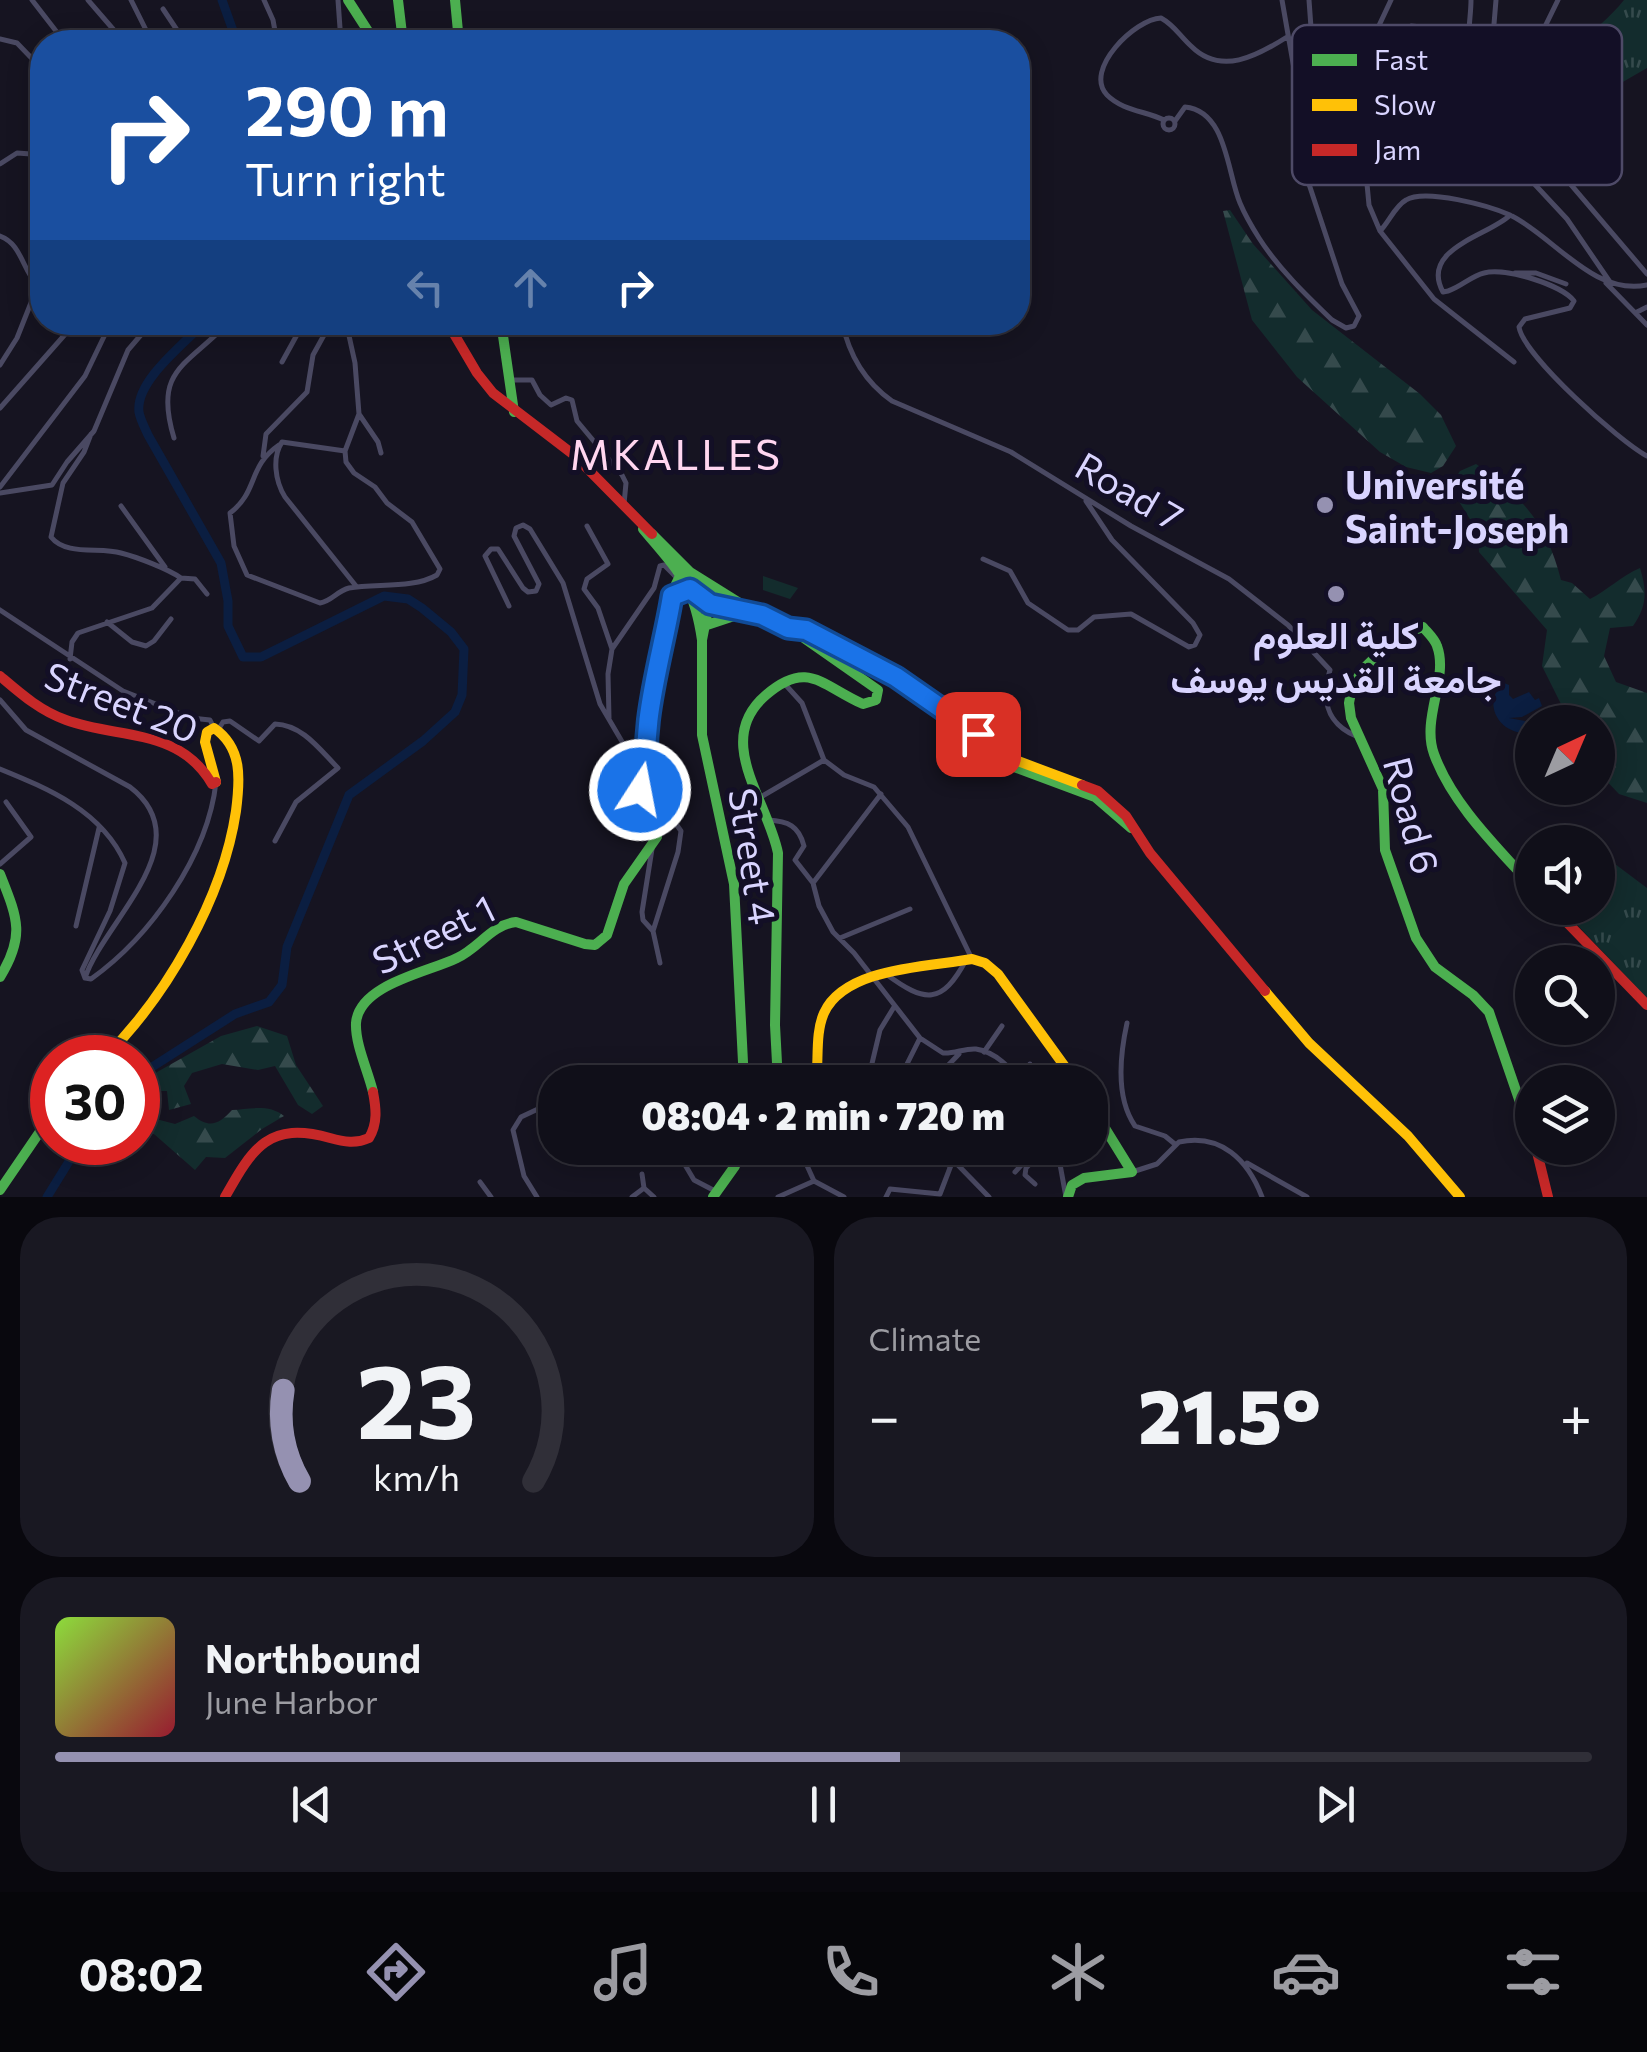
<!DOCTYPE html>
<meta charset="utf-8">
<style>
:root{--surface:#100f19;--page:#191822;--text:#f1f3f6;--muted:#9c9ca2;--line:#302f38;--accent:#9591b1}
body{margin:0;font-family:Commissioner,Vazirmatn,sans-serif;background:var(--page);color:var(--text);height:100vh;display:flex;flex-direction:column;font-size:38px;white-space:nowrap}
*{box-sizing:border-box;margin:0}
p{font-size:32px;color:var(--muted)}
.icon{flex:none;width:55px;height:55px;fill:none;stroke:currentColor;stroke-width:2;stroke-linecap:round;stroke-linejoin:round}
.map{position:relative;height:1197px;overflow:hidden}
.panel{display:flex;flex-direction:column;gap:20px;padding:20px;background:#09080e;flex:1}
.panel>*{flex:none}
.guide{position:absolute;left:30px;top:30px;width:1000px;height:305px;border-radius:40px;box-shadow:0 5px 25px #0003,0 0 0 2px var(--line);background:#1a4fa0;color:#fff;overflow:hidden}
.needle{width:65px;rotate:44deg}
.buttons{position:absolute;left:1515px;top:705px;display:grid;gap:20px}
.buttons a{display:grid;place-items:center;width:100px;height:100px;border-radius:50%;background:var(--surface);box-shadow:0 5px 25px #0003,0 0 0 2px var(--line);font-size:50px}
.speed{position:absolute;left:30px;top:1035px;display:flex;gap:20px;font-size:50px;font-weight:700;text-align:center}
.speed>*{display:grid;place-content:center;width:130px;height:130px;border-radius:50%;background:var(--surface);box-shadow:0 5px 25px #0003,0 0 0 2px var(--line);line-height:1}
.speed .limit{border:15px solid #d22;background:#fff;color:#111}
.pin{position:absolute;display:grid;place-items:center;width:85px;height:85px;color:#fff;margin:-42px;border-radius:20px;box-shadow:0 5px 15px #0006}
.me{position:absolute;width:110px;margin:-55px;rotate:11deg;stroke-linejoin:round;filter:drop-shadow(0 0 8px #0008)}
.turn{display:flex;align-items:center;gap:35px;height:210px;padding:0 50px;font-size:45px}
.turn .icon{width:130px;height:130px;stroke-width:2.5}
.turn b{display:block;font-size:70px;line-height:85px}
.lanes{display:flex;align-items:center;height:95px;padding:0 50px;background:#0003;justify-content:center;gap:50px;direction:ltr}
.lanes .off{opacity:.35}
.big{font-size:75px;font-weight:800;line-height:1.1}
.panel .card{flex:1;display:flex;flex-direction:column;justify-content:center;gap:15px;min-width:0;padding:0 35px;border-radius:40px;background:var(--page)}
.panel .dial{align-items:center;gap:0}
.dial svg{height:260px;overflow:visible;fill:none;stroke:var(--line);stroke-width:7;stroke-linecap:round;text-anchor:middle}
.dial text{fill:var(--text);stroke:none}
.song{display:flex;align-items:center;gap:30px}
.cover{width:120px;height:120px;border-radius:15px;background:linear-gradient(135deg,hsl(90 70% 55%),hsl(350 70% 35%))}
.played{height:10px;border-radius:5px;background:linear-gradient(90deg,var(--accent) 55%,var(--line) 55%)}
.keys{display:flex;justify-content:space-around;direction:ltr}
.heat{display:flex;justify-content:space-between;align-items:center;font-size:55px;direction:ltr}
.panel .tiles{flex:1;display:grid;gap:20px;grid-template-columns:1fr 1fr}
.card:last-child{grid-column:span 2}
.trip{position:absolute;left:538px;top:1065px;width:570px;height:100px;border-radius:40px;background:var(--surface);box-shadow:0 5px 25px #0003,0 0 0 2px var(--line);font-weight:800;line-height:100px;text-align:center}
.dock{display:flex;height:160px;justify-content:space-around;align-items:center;background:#06060a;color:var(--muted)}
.dock .icon{width:70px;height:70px}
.dock .on{color:var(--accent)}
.dock b{font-size:45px;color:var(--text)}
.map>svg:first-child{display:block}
.grass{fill:url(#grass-tufts)}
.forest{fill:url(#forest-firs)}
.water{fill:#0b1e41}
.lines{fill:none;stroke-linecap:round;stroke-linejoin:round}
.river{stroke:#0b1e41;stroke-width:9}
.street{stroke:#4a4962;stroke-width:5}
.fast{stroke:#4caf50;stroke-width:10}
.slow{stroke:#ffc107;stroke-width:10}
.jam{stroke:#c62828;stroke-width:10}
.route-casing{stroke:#114b97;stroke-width:25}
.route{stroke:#1a73e8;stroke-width:18}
.poi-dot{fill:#9591b1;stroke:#130f26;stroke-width:4}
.labels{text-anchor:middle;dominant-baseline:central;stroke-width:10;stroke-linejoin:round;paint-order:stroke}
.poi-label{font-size:38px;font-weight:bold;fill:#d9d4ff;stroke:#130f26;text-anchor:start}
.street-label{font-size:38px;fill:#d9d4ff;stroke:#130f26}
.quarter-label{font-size:42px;letter-spacing:2.5px;fill:#ffd6f0;stroke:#130f26}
.key{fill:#130f26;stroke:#4e4a67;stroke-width:2.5}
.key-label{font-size:28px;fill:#d9d4ff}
</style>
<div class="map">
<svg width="1647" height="1197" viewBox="0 0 1647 1197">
<defs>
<pattern id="grass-tufts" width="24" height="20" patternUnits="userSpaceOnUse" patternTransform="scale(2.5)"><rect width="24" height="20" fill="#132c2d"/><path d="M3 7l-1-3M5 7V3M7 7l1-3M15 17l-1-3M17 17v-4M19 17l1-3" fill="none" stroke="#354a4c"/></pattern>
<pattern id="forest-firs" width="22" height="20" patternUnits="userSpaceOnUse" patternTransform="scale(2.5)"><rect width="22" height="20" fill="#132c2d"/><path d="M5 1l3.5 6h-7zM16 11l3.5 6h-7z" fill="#354a4c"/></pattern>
</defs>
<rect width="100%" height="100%" fill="#161421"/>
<!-- grass -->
<path class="grass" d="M1624,0H1647V68L1621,83L1585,124L1603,156L1592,164L1536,108C1544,64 1598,33 1624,0Z
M1598,863L1615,864L1647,888V998L1561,908H1598Z"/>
<!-- forest -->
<path class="forest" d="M1230,210L1253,244L1312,310L1420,394L1441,415L1456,446L1443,466L1431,473L1406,467L1380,452L1297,377L1252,320L1223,211Z
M1476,464C1523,497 1547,524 1561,580L1572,583L1590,599C1608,590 1621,576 1640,568C1647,591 1647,606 1633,626L1610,628L1604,656L1616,682L1647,693V803L1619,794L1598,772V722H1570L1542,666L1547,630L1479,552L1478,532L1450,487L1460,471Z
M763,576L798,588L790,599L763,590Z
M257,1026L287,1036L296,1065L323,1106L312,1114L298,1105L275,1066L258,1070L222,1064L192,1073L184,1086L191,1104L169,1110L167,1091H161L152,1118L175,1124L194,1116C210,1129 219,1124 232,1110C250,1109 269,1104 284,1116L262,1129L225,1158L206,1157L195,1170L146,1127L138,1130V1085L143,1080L221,1036Z"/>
<!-- water -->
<path class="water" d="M1504,683L1509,685V695L1513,699L1529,692L1535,700L1539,698L1542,706L1522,717L1509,718L1525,721L1529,729L1523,733C1497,731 1482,701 1504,683Z"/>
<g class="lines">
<!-- river -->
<path class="river" d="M222,0L237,42
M138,1076L235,1014L269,1002L282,985L287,947L349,795L423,741L455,712L462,695L464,649L451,632L422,608L408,599L384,596L261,657H243L228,626V601L221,563L148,435C145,428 140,419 139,412C135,381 185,343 205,322
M47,1197L81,1142"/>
<!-- street -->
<path class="street" d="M32,0L56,31
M88,0L113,29L118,42
M131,0L152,42
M264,0L273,20L277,42
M338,0L341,42
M1309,0L1316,96
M1391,0L1375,34L1358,90L1369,205L1380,231C1389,222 1395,206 1406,200C1425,188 1490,206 1510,215C1491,235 1419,248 1443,292L1448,291C1461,287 1471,276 1484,273C1505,267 1562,285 1574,301L1570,308L1525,319L1519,327C1523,355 1620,442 1647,456
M1471,0C1471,12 1469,22 1469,34C1468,60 1488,92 1510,104L1520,102L1528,91L1535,47L1558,0
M163,9L185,42
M149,34L158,42
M0,39L17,43L42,69
M1370,55L1411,26L1468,31
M1489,84L1496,0
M1357,107L1397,93L1418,94L1428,105L1458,156
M1163 124a6 6 0 1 1 12 0a6 6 0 1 1-12 0Z
M1164,120C1146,111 1123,111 1107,95C1083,70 1135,19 1161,18C1174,25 1180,36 1191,46C1221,76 1257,56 1287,37
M1175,121L1185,107C1227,111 1227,173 1240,203C1245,215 1252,227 1259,238C1278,268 1306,295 1332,320L1346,328L1354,326L1359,316L1342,284L1305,172L1300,103L1282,0
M0,164L17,153L31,154L42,164
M1367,172L1385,132L1427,106
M1512,216C1555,238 1594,296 1647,285
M1380,231L1434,299L1514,362
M0,236C22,244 22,270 38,286
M1515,273H1536L1566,284
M1610,282L1567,219L1512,160L1499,136L1508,128L1521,126L1647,274
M1606,283L1647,325
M1637,312L1647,307
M842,322C849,355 865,382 892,401L1011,452L1131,526L1229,579L1288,625L1330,670C1321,700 1326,723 1356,736
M282,362L304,322
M0,365L17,338L42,275
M511,380H532L540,395L551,405L566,398L572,400L577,421L622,475L626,483L624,504
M0,408L76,322
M359,414L378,442L381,453
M91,434L84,452L63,483L51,537C66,556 99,547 121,553C137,557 168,569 181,578
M174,438C153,369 187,366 229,322
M279,445C247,467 259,491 230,513L234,546L247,575L320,603C332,601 337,591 349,588C376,583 413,589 437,575L440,569L412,522L387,503L375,487L354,473L346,462L345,451L359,414L355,363L346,322
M345,451L282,442C272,457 275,481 285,497L356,586
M263,456L266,434L307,392L313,355L329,326
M0,487L85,376L111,322
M0,493L52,485L67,462L94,431L128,350L152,322
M121,506L165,567
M587,526L608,564L587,579L584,589L598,608L612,649
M983,559L1010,571L1028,603L1068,630H1078L1094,617L1131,614L1189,647L1195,645L1200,635L1193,623L1112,540L1086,501
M509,606L485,556L491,549H498L523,588L528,592L536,591L539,584L514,536L516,528L523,525L530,529L563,583L600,704L624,745L639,788L657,797L681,831L678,852L653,931
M0,610L123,691L191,718L210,720L214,728
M107,622L132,642L146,646L154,641L171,619
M70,659L72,642L78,633L152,608L181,578L195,579L207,594
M783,682L802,703L824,760L844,775L874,787L908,827L972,959
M0,700L26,730L130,787C203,843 103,922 85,978
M609,718L608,674L612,649L654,588L660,566L664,565L677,578
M218,730L223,722L230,721L259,741L275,724C303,725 320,750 338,768L296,802L275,841
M0,769C49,789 102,811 125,863L110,911L82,970L85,978
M759,798L824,760
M768,820C788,821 799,826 804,846L795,860L813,883L819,906L833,932L854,953L920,1038L943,1053C954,1054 965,1048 976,1049C996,1052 1010,1068 1022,1082
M652,849L642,912L643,920L653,931L660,963
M0,864L31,837L6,802
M813,883L881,794
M76,926L99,828
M840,938L910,909
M886,974C925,1003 942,1005 966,960
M85,978L91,979C150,937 208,856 216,782
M1127,1023C1120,1055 1115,1097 1135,1126L1165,1136L1176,1145
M984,1052L1002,1026
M1030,1064L1034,1082
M869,1076L880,1030L894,1007
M898,1082L920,1038
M932,1082L959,1054
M675,1148L694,1180L717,1192
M799,1148L814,1181
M921,1148L923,1155L948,1165
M1057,1148L1066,1197
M1247,1163L1307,1197
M1015,1172L1037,1148
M1132,1172L1157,1164L1179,1142C1221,1133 1248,1160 1262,1197
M642,1174L644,1188L654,1197
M814,1181L844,1197
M480,1182L491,1197
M1035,1184L1025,1175L1026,1168L1045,1148
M537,1197L524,1176L513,1130L521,1117L555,1101
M632,1197L644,1188
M778,1197L814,1181
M886,1197L890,1189L940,1194L953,1160L989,1197"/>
<!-- fast -->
<path class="fast" d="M348,0L375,42
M398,0L403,42
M455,0L459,42
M501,322L514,412
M643,529C678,571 694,584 702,640
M652,534L690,572L746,607L788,627L878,690L876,700L863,704C822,686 808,659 766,695C713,740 767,799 778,853L775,1025L778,1082
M693,575L709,604L702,640V735L734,884L744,1082
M672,596L690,589L709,604L758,614
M707,625L740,614
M1000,751L1014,767L1095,797L1131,828
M0,874C17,917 26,935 0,977
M1532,886C1497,847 1452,804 1434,754C1421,718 1449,678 1437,646C1435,639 1427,632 1423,627L1397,636L1363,669L1352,687L1349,703L1351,718L1383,789L1385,850L1416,938L1435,967L1473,995L1489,1012L1532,1137
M373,1092C368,1071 355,1044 356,1023C359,984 429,972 457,958C479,948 491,925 516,922L585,944L595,945L607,935L624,884L657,837L647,747L676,584L682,572H690
M0,1190L52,1114
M713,1197L735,1166L742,1148
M1068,1197L1072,1185L1084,1178L1132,1172L1090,1104"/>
<!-- slow -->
<path class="slow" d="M793,628L806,630L896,677L1018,761L1082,785
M1265,991L1309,1043L1408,1136L1460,1197
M104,1058C167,996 223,898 236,811C240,780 243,748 214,728L207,732L205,742L216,782
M816,1082C819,1060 815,1033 824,1013C845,967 929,967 972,959L985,963L998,974L1076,1082"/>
<!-- jam -->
<path class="jam" d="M447,322L477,373L493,393L574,455L652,534
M0,676C20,693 40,711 66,720C119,739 180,728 212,784L216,782
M1082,785L1098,791L1126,816L1150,853L1265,991
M1553,908L1647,1005
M1536,1148L1548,1197
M225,1197C253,1147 269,1121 330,1138C344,1142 356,1144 369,1138C378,1123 376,1108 373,1092"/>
</g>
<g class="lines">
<!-- route casing -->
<g class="route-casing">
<path id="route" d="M640,790L650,792C637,729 662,658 672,596L690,589L710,604L762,615L788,628L806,630L896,677L978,734"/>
</g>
<!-- route -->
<use href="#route" class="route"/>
</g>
<!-- markers -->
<g class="poi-dot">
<circle cx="1325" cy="505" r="10"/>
<circle cx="1336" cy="594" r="10"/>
</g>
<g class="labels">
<!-- poi labels -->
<g class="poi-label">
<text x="1345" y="483">Université<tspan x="1345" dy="44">Saint-Joseph</tspan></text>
<text x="1336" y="633" text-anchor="middle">كلية العلوم<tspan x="1336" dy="44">جامعة القديس يوسف</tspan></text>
</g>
<!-- street labels -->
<g class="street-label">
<text transform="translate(1130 490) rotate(30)">Road 7</text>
<text transform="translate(122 701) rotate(21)">Street 20</text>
<text transform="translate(1413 815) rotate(75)">Road 6</text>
<text transform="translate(754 856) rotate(81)">Street 4</text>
<text transform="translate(433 933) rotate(-26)">Street 1</text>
</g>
<!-- quarter labels -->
<g class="quarter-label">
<text x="676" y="453">MKALLES</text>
</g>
</g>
<!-- legend -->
<rect x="1292" y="25" width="330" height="160" rx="15" class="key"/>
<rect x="1312" y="54" width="45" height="12" fill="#4caf50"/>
<rect x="1312" y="99" width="45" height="12" fill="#ffc107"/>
<rect x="1312" y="144" width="45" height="12" fill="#c62828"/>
<g class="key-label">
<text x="1374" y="70">Fast</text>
<text x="1374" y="115">Slow</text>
<text x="1374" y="160">Jam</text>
</g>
</svg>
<div class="buttons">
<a><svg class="needle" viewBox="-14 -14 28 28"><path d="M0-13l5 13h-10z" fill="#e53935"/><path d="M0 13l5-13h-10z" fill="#9c9ca2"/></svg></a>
<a><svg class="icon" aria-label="sound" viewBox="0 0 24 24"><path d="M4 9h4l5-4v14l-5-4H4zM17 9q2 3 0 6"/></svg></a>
<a><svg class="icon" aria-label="search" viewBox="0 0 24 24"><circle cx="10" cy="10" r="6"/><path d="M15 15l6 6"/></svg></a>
<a><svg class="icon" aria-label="layers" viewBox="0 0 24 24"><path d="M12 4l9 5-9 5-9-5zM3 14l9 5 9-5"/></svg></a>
</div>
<div class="speed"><div class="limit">30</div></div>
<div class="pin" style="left:978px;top:734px;background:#d93025"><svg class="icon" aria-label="arrive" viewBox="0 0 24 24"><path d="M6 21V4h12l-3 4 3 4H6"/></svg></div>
<svg class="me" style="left:640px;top:790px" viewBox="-20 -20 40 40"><circle r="17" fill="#1a73e8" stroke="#fff" stroke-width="3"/><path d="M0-11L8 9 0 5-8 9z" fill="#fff"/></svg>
<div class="trip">08:04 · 2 min · 720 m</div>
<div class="guide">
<div class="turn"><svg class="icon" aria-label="right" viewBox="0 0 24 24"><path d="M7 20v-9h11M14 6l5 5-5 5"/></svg><div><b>290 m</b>Turn right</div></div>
<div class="lanes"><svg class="icon off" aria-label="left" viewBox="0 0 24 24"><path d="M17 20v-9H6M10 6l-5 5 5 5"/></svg><svg class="icon off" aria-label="ahead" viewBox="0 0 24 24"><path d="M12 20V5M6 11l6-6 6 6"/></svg><svg class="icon" aria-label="right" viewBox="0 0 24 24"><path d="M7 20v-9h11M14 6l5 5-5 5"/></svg></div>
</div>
</div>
<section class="panel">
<div class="tiles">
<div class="card dial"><svg viewBox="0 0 100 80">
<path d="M14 69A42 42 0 1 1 86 69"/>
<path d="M14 69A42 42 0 0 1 9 41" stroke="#9591b1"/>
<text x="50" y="56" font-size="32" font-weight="700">23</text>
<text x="50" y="72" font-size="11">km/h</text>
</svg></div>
<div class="card"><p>Climate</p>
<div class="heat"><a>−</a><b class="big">21.5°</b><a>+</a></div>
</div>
<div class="card">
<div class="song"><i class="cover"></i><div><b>Northbound</b><p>June Harbor</p></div></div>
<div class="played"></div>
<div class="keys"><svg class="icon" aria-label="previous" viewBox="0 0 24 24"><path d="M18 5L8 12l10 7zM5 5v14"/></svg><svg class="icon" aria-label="pause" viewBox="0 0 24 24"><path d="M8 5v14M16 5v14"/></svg><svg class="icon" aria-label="next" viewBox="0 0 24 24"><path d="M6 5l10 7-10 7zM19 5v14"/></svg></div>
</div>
</div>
</section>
<nav class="dock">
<b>08:02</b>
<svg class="icon on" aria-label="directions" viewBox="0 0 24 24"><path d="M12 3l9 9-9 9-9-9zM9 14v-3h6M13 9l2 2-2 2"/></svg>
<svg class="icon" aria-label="music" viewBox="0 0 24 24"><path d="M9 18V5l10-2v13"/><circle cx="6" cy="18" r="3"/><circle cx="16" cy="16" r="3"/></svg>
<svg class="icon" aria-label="phone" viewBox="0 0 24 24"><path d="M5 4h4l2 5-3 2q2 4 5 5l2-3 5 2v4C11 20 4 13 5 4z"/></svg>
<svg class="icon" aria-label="climate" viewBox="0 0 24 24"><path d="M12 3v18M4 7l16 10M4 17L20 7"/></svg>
<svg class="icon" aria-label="car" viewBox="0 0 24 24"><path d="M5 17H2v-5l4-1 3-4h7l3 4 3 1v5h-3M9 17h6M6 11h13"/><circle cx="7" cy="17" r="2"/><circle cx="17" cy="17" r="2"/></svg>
<svg class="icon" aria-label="filters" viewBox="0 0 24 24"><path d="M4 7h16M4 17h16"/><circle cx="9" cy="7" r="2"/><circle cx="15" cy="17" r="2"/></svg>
</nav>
